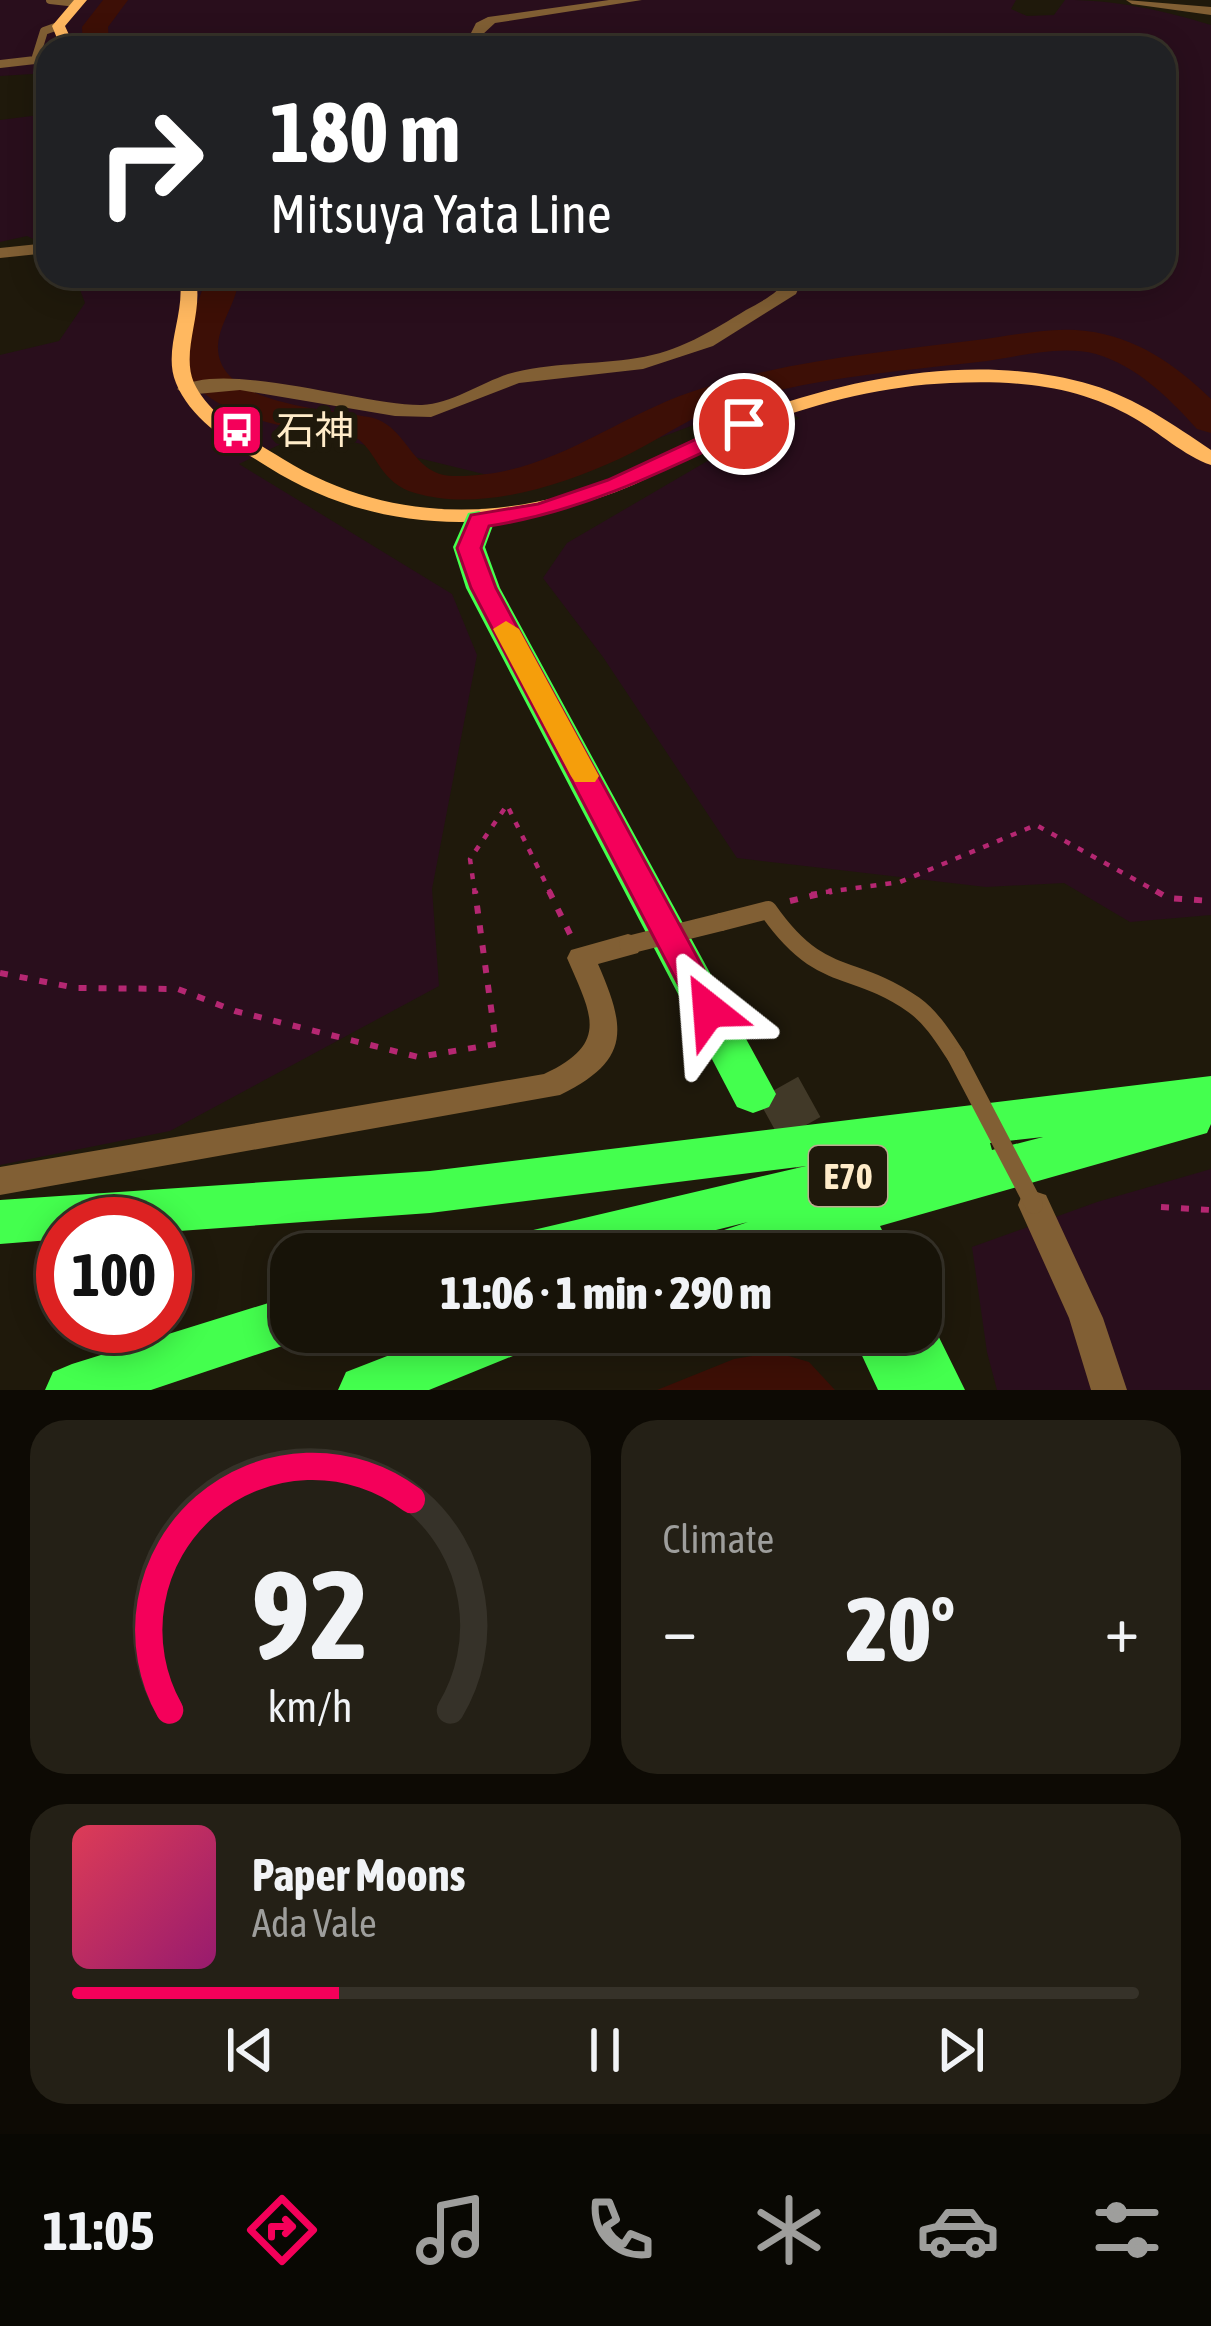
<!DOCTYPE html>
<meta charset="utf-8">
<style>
:root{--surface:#171308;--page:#242016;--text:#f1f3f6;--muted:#9e9e9c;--line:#363229;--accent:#f4005a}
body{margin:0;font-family:"Asap Condensed","Noto Sans JP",sans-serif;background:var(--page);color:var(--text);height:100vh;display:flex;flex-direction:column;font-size:45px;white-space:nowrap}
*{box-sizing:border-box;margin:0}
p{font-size:39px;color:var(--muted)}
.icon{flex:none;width:66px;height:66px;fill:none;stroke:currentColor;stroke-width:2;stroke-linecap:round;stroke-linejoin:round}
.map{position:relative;height:1390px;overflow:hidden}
.details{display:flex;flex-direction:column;gap:30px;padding:30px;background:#0d0a04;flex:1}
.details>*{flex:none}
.guide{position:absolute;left:36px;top:36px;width:1140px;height:252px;border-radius:36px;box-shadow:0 6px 30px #0003,0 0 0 3px var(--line);background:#202124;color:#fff;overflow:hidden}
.speed{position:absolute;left:36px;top:1197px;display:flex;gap:24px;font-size:60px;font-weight:700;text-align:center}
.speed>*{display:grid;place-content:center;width:156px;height:156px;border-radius:50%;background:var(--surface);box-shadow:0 6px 30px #0003,0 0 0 3px var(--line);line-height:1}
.speed .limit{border:18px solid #d22;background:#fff;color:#111}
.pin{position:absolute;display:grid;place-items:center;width:102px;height:102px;color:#fff;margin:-51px;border:6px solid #fff;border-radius:50%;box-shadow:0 3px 12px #0007}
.me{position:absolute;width:132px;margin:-66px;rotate:332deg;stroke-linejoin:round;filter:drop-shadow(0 0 9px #0008)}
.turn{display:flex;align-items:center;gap:42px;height:252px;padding:0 36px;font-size:54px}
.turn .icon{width:156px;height:156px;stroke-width:2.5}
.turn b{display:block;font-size:84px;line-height:102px}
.big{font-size:90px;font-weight:800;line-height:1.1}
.details .widget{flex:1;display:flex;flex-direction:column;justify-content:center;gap:18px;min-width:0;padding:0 42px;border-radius:36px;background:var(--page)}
.details .dial{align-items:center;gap:0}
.dial svg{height:312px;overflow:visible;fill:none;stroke:var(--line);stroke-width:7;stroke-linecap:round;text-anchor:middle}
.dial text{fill:var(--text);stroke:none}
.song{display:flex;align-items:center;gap:36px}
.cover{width:144px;height:144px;border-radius:18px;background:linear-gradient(135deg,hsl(350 70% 55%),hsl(320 70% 35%))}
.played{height:12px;border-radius:6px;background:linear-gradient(90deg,var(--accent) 25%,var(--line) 25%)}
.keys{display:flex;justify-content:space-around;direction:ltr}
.heat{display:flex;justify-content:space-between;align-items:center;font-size:66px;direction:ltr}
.details .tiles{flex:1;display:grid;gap:30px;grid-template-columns:1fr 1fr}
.widget:last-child{grid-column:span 2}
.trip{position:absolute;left:270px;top:1233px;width:672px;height:120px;border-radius:36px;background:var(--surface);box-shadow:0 6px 30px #0003,0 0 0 3px var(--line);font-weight:800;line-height:120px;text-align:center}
.dock{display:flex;height:192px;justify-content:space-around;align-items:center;background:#090803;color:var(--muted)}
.dock .icon{width:84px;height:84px}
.dock .active{color:var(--accent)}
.dock b{font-size:54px;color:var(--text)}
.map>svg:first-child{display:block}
.green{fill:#290e1c}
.water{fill:#3d0f06}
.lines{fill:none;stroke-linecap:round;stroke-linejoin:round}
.river{fill:#3d0f06;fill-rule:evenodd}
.building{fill:#615534;stroke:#7a6d4c;stroke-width:3}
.motorway-tunnel{stroke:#413928;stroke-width:46;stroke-dasharray:46 24;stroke-linecap:butt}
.path-far1{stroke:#b52772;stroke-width:4.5;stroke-dasharray:6 9;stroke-linecap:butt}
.path{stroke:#b52772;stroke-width:6;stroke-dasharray:8 12;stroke-linecap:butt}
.service-far1{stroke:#815f34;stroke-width:8}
.service{stroke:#815f34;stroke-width:18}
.minor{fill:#815f34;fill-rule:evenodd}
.tertiary{fill:#815f34;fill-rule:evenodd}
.secondary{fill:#ffb860;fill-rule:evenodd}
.motorway{fill:#44ff4e;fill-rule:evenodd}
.service-bridge{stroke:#815f34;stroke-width:18}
.route{fill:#f4005a;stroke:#9f003a;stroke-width:3}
.slow{fill:#f59e0b}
.labels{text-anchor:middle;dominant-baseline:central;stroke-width:12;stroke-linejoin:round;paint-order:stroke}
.shield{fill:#1f190b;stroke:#bcad90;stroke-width:3}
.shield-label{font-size:36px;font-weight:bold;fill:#ffecc9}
.poi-label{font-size:39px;fill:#ffecc9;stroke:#1f190b;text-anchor:start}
</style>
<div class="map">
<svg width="1211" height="1390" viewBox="0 0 1211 1390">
<rect width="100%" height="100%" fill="#1f190b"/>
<!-- green -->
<path class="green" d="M0,0H1016L1011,9L1027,16L1054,15L1065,0C1117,0 1161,10 1211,25V915L1130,922L1064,883L986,887L737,858L603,657L543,578L567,543L728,449L800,418L757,401L532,486L308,431L239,464L452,594L477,655L432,889L439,986L170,1131L0,1165V355L59,341L85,303L75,276H1164V48H48V73L0,76Z
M48,114V246L27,236L0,242V120Z
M1211,1169V1390H997L987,1352L972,1247L1097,1202Z"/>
<!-- water -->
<path class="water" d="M775,1352L809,1362L835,1390H657L734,1359Z"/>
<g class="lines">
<!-- river -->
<path class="river" d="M103,0H128L108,27L109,48H83L82,27Z
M205,276H239C238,301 220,321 218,345C215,405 328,409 369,417C409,425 410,475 453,476C547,478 609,420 691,392C782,361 883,352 977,340C1012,336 1050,326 1086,331C1136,337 1175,364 1211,399V433L1197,429C1169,398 1137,366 1096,354C1061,345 1021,356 987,361C903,371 795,379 717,408C683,421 652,444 619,459C560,486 480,512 415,493C380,483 378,454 358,439C308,431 179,419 182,347C183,322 203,302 205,276Z"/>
</g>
<!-- building -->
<path class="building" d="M602,40L628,48H606Z"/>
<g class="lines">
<!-- motorway-tunnel -->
<path class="motorway-tunnel" d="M778,1088L823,1169"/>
<!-- path-far1 -->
<path class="path-far1" d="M475,894L470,859L507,805L551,894
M811,894L900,882L1036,825L1161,894"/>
<!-- path -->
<path class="path" d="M549,891L571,936
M1156,891L1168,898L1211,901
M790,901L832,891
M0,973L76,988L178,989L235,1011L418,1057L496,1044L475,891
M1161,1207L1211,1210"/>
<!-- service-far1 -->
<path class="service-far1" d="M50,0L77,3
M0,64L35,60L44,31L58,26"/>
<!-- service -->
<path class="service" d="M721,922L768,910C821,986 851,961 914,1005C932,1018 944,1038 956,1056"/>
<!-- minor -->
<path class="minor" d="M1126,0L1211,7V15L1132,4Z
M628,934L638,937L642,945L638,953L598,964C627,1030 630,1061 560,1095L0,1195V1167L544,1074C611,1043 591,1014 567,958L571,950Z
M1034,1191L1046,1195L1103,1318L1127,1390H1091L1069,1318L1018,1205L1022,1195Z"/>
<!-- tertiary -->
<path class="tertiary" d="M609,0H642L495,23L482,35L490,48H476L470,35L476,23L488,17Z
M48,243V253L0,258V248Z
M788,276H804L796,294L713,346L643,369L519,383L431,417L395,416L240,390L186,395L177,389C219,358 364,406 422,405C450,404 481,383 508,374C549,362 595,365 637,358C678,352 712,331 746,310C762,301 780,293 788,276Z"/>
<!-- secondary -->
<path class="secondary" d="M74,0H87L65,26L75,48H61L52,26Z
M179,276H195C205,311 180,350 194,383C210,417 253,441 283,459C388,524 510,523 622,475C661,458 697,435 736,420C845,378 977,351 1092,385C1136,398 1174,425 1211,450V465C1184,456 1159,432 1134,418C1077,385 1015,380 950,383C881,386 811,404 747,430C708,445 672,468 633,485C513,536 380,538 268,467C236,447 191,421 176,383C162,349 187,312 179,276Z"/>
<!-- motorway -->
<path class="motorway" d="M479,511L495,520L485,547L500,588L769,1081L776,1094L769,1107L753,1113L737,1107L466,588L453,547L468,513Z
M1211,1076V1124L1207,1133L880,1226L894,1254H843L836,1240L791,1254H693L700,1238L748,1222L620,1254H504L511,1238L529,1231L806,1166L430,1213L165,1232V1224H63V1239L0,1244V1200L430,1171ZM1043,1137L992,1150L990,1143Z
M291,1296V1332H312L309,1337L151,1390H45L53,1372L72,1364Z
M921,1312L928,1315L965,1390H878L851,1332H921Z
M449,1332H538L530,1349L429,1390H338L346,1372Z"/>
<!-- service-bridge -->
<path class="service-bridge" d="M628,945L721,922
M956,1056L1034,1205"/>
</g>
<!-- route -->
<path class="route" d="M744,417L755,424L752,429C666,470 585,511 489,526L481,548L496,588L726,1010L721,1020L709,1024L697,1020L471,588L457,548L471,515L538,504L608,480Z"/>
<!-- slow -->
<path class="slow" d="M506,621L519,629L599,776L595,782H575L571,776L493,629Z"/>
<!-- icons -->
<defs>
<g id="bus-square" transform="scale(2.7)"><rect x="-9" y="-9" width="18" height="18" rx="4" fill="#f4005a" stroke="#1f190b"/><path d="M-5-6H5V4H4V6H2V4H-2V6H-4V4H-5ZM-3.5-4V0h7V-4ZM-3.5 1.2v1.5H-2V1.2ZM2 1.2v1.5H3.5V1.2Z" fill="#fff"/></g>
</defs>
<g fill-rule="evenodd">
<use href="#bus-square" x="237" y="430"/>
</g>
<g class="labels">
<!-- shield labels -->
<rect class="shield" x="809" y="1146" width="78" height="60" rx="9"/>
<g class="shield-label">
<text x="848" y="1176">E70</text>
</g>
<!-- poi labels -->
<g class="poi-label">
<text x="276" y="430">石神</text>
</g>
</g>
</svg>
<div class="speed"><div class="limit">100</div></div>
<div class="pin" style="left:744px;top:424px;background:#d93025"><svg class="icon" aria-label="arrive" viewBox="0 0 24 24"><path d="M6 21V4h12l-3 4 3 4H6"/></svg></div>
<svg class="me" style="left:709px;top:1010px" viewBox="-20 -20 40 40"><path d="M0-17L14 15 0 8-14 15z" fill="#f4005a" stroke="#fff" stroke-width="4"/></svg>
<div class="trip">11:06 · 1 min · 290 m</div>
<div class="guide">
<div class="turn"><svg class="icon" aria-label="right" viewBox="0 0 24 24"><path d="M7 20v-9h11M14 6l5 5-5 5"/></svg><div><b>180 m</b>Mitsuya Yata Line</div></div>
</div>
</div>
<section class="details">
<div class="tiles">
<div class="widget dial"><svg viewBox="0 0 100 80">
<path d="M14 69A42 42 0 1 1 86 69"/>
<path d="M14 69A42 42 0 0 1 76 15" stroke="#f4005a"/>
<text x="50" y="56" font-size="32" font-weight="700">92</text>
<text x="50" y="72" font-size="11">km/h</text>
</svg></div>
<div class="widget"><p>Climate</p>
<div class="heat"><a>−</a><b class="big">20°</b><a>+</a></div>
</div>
<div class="widget">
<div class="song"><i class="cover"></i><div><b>Paper Moons</b><p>Ada Vale</p></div></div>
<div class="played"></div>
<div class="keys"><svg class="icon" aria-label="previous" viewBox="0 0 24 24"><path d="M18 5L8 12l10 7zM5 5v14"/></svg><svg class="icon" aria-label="pause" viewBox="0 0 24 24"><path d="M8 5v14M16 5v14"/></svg><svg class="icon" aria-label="next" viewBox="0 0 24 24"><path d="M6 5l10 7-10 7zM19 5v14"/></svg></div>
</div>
</div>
</section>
<nav class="dock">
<b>11:05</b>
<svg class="icon active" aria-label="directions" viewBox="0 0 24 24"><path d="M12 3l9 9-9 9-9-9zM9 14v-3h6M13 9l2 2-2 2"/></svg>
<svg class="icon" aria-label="music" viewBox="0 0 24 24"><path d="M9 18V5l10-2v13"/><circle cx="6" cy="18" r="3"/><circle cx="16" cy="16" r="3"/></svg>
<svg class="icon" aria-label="phone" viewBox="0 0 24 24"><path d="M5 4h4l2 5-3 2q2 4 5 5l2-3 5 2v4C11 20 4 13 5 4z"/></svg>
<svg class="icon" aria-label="climate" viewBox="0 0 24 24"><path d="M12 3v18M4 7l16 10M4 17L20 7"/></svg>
<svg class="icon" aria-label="car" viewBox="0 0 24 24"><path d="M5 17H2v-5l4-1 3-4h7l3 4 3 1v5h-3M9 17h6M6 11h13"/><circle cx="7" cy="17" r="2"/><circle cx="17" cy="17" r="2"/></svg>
<svg class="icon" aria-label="filters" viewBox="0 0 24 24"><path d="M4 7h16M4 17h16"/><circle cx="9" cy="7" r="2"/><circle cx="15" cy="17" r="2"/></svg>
</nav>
